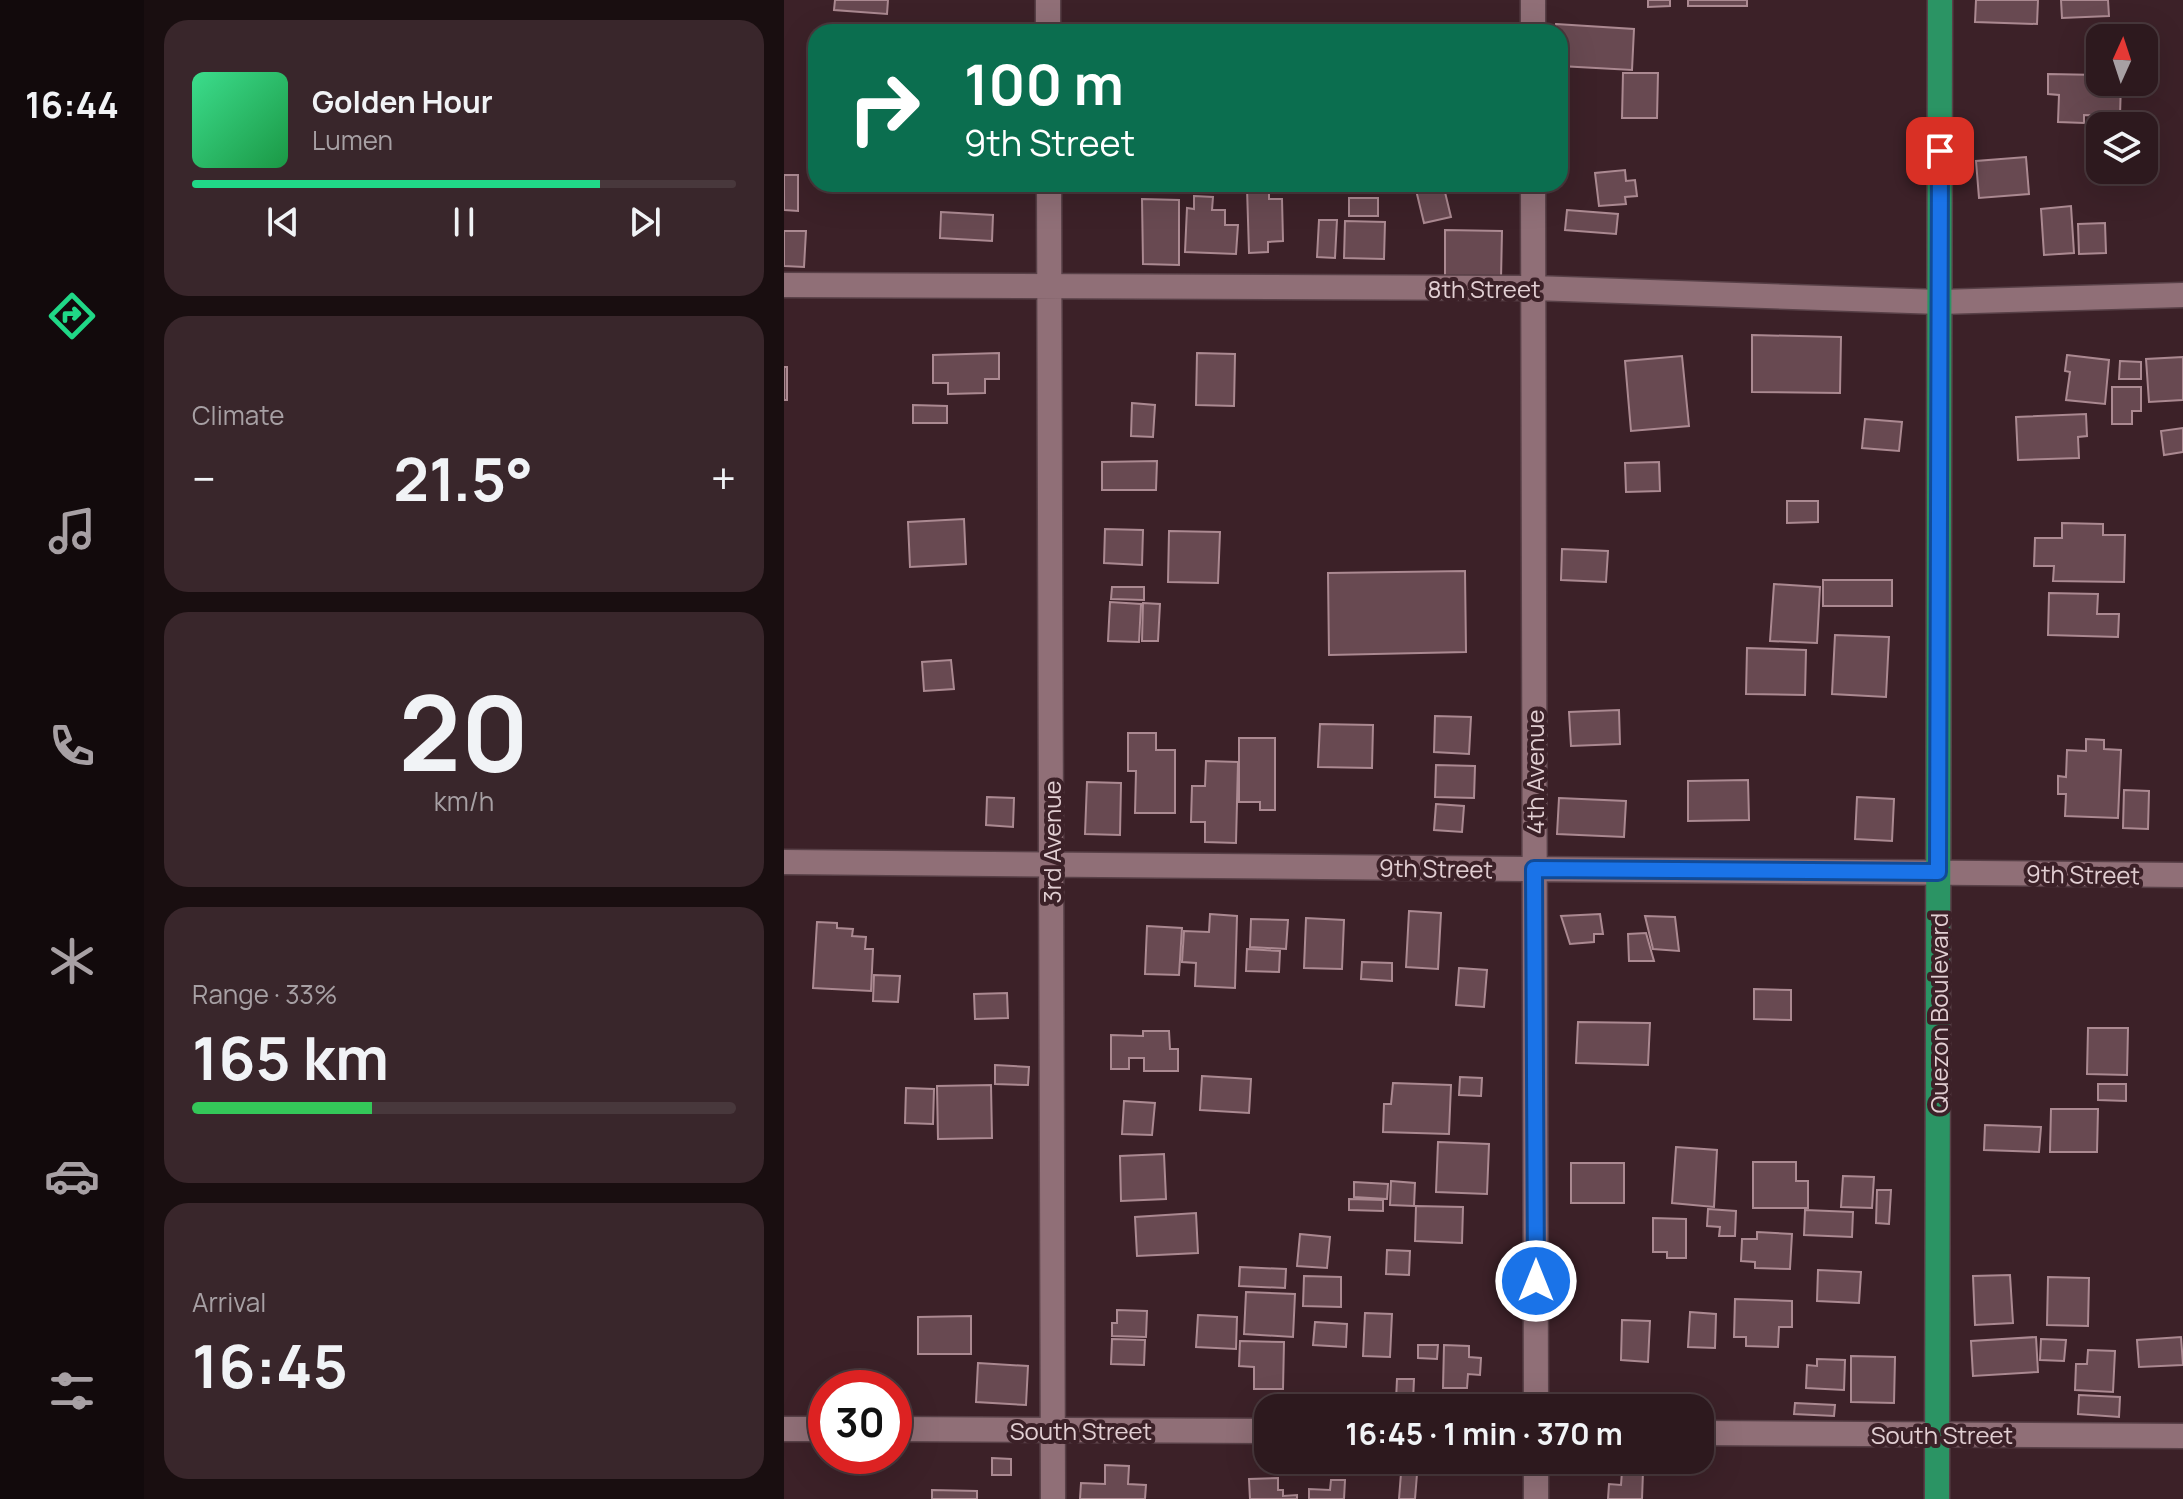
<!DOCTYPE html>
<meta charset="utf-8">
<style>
:root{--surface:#2d191e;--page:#39262b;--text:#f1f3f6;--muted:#a7a0a4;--line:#48383c;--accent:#20d887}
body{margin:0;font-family:Manrope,sans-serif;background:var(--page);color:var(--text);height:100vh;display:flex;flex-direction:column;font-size:30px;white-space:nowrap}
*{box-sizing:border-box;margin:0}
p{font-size:26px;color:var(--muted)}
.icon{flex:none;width:44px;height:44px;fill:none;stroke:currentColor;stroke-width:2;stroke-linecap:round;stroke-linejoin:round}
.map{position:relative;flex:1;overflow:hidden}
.sheet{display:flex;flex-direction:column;gap:20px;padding:20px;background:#190e10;width:640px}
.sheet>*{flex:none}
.guide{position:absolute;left:24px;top:24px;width:760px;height:168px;border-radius:24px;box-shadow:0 8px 32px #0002,0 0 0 2px var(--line);background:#0b6e4f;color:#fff;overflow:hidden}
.needle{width:52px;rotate:3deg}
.controls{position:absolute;left:1302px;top:24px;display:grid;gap:16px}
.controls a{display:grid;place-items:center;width:72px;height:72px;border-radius:16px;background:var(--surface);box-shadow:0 8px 32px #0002,0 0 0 2px var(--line);font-size:40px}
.speed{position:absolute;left:24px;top:1370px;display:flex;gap:16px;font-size:40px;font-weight:700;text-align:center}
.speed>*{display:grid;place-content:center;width:104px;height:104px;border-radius:50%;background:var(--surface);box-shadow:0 8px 32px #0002,0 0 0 2px var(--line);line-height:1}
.speed .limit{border:12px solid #d22;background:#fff;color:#111}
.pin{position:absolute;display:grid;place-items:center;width:68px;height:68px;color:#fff;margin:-34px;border-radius:16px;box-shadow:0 4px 12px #0006}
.me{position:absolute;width:88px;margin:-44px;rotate:0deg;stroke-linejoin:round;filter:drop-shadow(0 0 6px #0008)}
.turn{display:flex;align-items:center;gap:28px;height:168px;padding:0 24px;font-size:36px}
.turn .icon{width:104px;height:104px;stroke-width:2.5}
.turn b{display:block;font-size:56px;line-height:68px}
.big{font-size:60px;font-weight:700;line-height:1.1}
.sheet .tile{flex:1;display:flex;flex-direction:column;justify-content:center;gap:12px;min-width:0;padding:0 28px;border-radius:24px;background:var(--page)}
.sheet .dial{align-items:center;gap:0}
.dial b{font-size:104px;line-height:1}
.song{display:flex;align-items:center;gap:24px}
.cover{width:96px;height:96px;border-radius:12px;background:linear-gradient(135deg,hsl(150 70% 55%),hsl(140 70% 35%))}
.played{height:8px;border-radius:4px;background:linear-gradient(90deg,var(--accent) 75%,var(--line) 75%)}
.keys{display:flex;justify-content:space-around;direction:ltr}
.heat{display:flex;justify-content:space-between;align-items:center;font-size:44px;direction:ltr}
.charge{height:12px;border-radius:6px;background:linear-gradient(90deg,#34c759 33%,var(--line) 0)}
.trip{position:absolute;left:470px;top:1394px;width:460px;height:80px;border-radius:24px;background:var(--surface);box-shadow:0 8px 32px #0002,0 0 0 2px var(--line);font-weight:700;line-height:80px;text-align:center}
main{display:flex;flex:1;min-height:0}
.dock{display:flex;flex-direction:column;width:144px;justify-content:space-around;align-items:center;background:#120a0c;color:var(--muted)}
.dock .icon{width:56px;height:56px}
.dock .selected{color:var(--accent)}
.dock b{font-size:36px;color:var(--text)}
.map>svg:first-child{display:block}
.building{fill:#684951;stroke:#ab8991;stroke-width:2}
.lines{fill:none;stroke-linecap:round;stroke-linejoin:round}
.minor-casing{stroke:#584047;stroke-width:27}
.trunk-casing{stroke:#584047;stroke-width:27}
.minor{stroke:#906f77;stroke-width:24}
.trunk{stroke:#2b9464;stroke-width:24}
.route-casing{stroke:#114b97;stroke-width:20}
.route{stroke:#1a73e8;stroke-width:14}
.labels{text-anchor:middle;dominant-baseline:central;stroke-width:8;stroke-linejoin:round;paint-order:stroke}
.street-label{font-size:24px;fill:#e2cfd3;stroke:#3c2128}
</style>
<main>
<nav class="dock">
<b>16:44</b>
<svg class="icon selected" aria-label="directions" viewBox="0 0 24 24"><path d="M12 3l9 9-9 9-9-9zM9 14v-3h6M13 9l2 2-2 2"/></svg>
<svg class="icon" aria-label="music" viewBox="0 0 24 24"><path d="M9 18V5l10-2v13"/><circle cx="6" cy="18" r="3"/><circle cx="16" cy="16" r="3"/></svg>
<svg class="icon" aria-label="phone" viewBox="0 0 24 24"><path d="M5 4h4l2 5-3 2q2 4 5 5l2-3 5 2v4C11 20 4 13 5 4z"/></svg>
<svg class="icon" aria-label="climate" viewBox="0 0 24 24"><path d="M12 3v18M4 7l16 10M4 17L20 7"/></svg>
<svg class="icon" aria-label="car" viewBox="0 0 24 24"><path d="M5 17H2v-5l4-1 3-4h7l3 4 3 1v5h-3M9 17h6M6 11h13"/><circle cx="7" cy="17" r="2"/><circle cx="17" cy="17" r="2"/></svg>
<svg class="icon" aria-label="filters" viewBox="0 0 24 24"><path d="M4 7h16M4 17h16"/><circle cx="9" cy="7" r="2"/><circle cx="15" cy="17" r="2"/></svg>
</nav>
<section class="sheet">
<div class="tile">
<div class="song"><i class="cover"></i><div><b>Golden Hour</b><p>Lumen</p></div></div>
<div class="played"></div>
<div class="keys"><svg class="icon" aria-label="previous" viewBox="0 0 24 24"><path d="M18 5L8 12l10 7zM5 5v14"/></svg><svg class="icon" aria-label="pause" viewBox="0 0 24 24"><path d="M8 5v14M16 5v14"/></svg><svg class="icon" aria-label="next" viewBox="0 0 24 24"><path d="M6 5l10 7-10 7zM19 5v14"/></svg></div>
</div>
<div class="tile"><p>Climate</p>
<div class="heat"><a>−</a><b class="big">21.5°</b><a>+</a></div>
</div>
<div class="tile dial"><b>20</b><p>km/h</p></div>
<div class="tile"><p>Range · 33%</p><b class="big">165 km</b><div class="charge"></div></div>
<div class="tile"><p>Arrival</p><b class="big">16:45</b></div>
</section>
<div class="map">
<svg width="1399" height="1499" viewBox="0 0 1399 1499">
<rect width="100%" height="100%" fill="#3c2128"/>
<!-- building -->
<path class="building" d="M51,0H104L103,14L50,10Z
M864,0H886V6L864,7Z
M904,0H963V6H904Z
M1192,0H1254L1253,24L1191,22Z
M1277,0H1324L1325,16L1278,18Z
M772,24L850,29L848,70L776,66V32H771Z
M839,73H874L873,118H838Z
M1264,74L1316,75V82H1337L1336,116L1300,115V123L1274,122L1275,95L1264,94Z
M1242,157L1245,194L1195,198L1192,161Z
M841,170L842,181L851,180L853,196L841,197L842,204L815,206L811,173Z
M0,175H14V211L0,210Z
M659,184L667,217L640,223L632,190Z
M485,187V199H498L499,241L484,242V252L465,253L463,188Z
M410,196L429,197L428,210H441V225H454L452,254L401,252L403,208L410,209Z
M565,198H594V216H565Z
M358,199L395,200V265L359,264Z
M1287,206L1290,253L1260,255L1257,209Z
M783,210L834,214L832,234L781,230Z
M157,212L209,215L208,241L156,238Z
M535,220H553L551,258L533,257Z
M561,221L601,222L600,259L560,258Z
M1321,223L1322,253L1295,254L1294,224Z
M661,230L718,231L717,279L661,278Z
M0,231H22L20,267L0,266Z
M968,335L1057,337L1056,393L968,392Z
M215,353V379H201V393L164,394V383H149V355Z
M413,353L451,354L450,406L412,405Z
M1283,355L1325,360L1321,404L1282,400L1286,372L1281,371Z
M898,356L905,426L847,431L841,361Z
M1399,357V400L1365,402L1362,359Z
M1336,361L1357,362V379H1335Z
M0,367H3V400H0Z
M1328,387H1357V411H1348V424H1328Z
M348,403L371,405L369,437L347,436Z
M129,405L163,406V423H129Z
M1302,414L1303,436L1294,437L1295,458L1234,460L1232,417Z
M1081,419L1118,422L1115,451L1078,448Z
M1399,428V452L1380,455L1377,431Z
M373,461L372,490H318V462Z
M875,462L876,491L842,492L841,463Z
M1003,501H1034V522L1003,523Z
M180,519L182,564L126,567L124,522Z
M1278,523L1319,524V535H1341L1340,582L1269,581L1270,566H1250L1251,538H1278Z
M321,529L359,530L358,565L320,563Z
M385,531L436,532L434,583L384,582Z
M778,549L824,551L822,582L777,580Z
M681,571L682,652L545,655L544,573Z
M1039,580H1108V606H1039Z
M990,584L1036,587L1033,643L986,641Z
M328,587H360V600L327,599Z
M1265,593L1314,594L1313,614H1335L1334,637L1264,635Z
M326,602L357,604L355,642L324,641Z
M359,603L376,604L374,641H358Z
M1051,635L1105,637L1102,697L1048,694Z
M963,648L1022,650L1021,695L962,694Z
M167,660L170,689L140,691L138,662Z
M835,710L836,744L787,746L785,712Z
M651,716L687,717L685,754L650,752Z
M536,724L589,725L588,768L534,767Z
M344,733H372V750H391V813H351L352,771H344Z
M455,738H491V810H476V802H455Z
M1302,739L1320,740V749L1337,750L1334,818L1281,816L1282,794H1274V776L1282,777L1283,750L1302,751Z
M422,761L454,762L452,843L421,842V822H407L408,786H421Z
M652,765L691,766L690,798L651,797Z
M964,780L965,820L904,821V781Z
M303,782L337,783L336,835L301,834Z
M1340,790L1365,791L1364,829L1339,828Z
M203,797L230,798L229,827L202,825Z
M1073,797L1110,799L1108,841L1071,839Z
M775,798L842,801L840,837L773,834Z
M652,804L680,806L678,832L650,830Z
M625,911L657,913L654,969L622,967Z
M426,914L453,916L451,988L411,986L412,963L398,962L400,931L425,932Z
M816,914L819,934H810V942L786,944L777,916Z
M861,916L891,917L895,951L869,949Z
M522,918L560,920L558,969L520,968Z
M467,919L504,920L502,949L466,947Z
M33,922L53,923V928L69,929L68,936L82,937L81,949H89L87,991L29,988Z
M363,926L398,928L395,975L361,974Z
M862,933L870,961H845L844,934Z
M463,949L496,951L495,972L462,971Z
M578,962L608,963V981L577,979Z
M675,968L703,970L700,1007L672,1005Z
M90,975L116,976L114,1002L89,1001Z
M970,989L1007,990V1020L970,1019Z
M223,993L224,1018L191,1019L190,994Z
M794,1022L866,1023L864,1065L792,1063Z
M1304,1028H1344L1343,1075L1303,1074Z
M359,1031H385L386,1049H394V1071H360V1058H345V1069H327V1035L359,1036Z
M211,1065L245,1067L244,1085L211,1084Z
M418,1076L467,1079L465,1113L416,1110Z
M676,1077L698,1078L697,1096L675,1095Z
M609,1083L667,1085L665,1134L599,1132L600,1104H607Z
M1314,1084H1342V1101L1314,1100Z
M207,1085L208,1138L154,1139L153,1086Z
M122,1088L150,1089L149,1124L121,1123Z
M340,1101L371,1103L368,1135L338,1134Z
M1267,1109H1314L1313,1152H1266Z
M1201,1125L1257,1127L1255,1152L1200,1150Z
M654,1142L705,1144L703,1194L652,1192Z
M892,1147L933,1150L930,1207L888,1203Z
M380,1154L382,1199L337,1201L336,1156Z
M969,1162H1012V1181H1024V1208H969Z
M787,1163H840V1203H787Z
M1059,1176L1090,1177L1088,1208L1057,1207Z
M607,1181L631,1183L630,1206L606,1205Z
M570,1182L604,1184L603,1199L570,1197Z
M1093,1190H1107L1105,1224L1092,1223Z
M565,1199L599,1200V1211L565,1210Z
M632,1206L679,1207L678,1243L631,1241Z
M924,1209L952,1211L951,1236H935L936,1227L923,1226Z
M1021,1210L1069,1212L1068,1237L1020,1235Z
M412,1213L414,1253L353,1256L351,1217Z
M869,1218L902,1219V1258H883V1252H869Z
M973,1232L1008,1234L1006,1269L971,1268V1262L957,1261L958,1239H973Z
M516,1234L546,1237L543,1268L513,1266Z
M603,1250L626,1251L625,1275L602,1274Z
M456,1267L502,1269L501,1288L455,1286Z
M1034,1270L1077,1272L1075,1303L1033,1301Z
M1226,1275L1229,1323L1191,1325L1189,1276Z
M520,1276L557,1277V1307L519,1306Z
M1264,1277L1305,1278L1304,1326L1263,1325Z
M462,1292L511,1294L509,1337L460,1334Z
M951,1299L1008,1301V1327H995L994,1347L962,1346V1337H950Z
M333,1310L363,1311L362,1337L328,1336V1323H333Z
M906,1312L932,1314L931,1348L904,1347Z
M581,1313L608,1314L606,1357L579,1356Z
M414,1315L453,1317L452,1349L412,1347Z
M187,1316V1354H134V1317Z
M838,1320L866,1321L864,1362L837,1360Z
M531,1322L563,1324L562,1347L529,1345Z
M1252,1337L1254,1372L1189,1376L1187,1341Z
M1397,1337L1399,1365L1355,1367L1353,1340Z
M328,1339L361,1340L360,1365L327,1364Z
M1257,1339L1282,1340L1280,1361L1256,1360Z
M456,1341L500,1342L499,1389H470V1367L455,1366Z
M634,1345H654L653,1359L634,1358Z
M660,1345L685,1346V1357L697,1358L696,1375L684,1374L683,1388H659Z
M1304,1350L1331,1351L1329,1392L1291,1390L1292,1364H1303Z
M1067,1356L1111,1357L1110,1403L1067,1402Z
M1033,1359L1061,1360L1060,1390L1022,1388L1023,1365L1033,1366Z
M194,1363L244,1366L242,1405L192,1402Z
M613,1379H630L629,1401L612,1400Z
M1295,1395L1336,1397L1335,1417L1294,1414Z
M1011,1403L1051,1405L1050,1416L1010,1414Z
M208,1458L227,1459V1475H208Z
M321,1465L345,1466L344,1484L362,1485L361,1499H296L297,1483L321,1484Z
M838,1471L859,1472L858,1499H824L825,1484L837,1485Z
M617,1473L633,1474L631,1499H615Z
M494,1478V1490H499V1496L513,1495V1499H466L465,1479Z
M547,1480H561L560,1499H525V1489L546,1490Z
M148,1490L193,1491V1499H148Z"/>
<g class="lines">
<!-- minor casing -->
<g class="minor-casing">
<path id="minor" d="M264,0V32
M749,0V32
M265,184L269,1499
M749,184L752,1408
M0,285L750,288L1156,302L1399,295
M0,862L1399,875
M0,1429H42
M110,1429L484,1431
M916,1433L1399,1436
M752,1499V1460"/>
</g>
<!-- trunk casing -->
<g class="trunk-casing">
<path id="trunk" d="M1153,1499L1156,0"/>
</g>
<!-- minor -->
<use href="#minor" class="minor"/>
<!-- trunk -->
<use href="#trunk" class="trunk"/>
</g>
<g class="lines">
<!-- route casing -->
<g class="route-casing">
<path id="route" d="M752,1281L750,869L1154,872L1156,151"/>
</g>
<!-- route -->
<use href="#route" class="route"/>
</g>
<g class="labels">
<!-- street labels -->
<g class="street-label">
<text x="700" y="288">8th Street</text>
<text transform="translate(750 772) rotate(-90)">4th Avenue</text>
<text transform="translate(267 842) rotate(-90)">3rd Avenue</text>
<text transform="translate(652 868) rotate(1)">9th Street</text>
<text transform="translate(1299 874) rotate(1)">9th Street</text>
<text transform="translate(1154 1013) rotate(-90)">Quezon Boulevard</text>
<text x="297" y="1430">South Street</text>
<text x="1158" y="1434">South Street</text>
</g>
</g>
</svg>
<div class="controls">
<a><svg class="needle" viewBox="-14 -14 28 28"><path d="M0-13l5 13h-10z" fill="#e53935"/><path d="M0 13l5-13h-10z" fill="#a7a0a4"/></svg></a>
<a><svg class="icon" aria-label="layers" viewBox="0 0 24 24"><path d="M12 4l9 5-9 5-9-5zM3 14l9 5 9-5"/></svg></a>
</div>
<div class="speed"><div class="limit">30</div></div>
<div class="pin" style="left:1156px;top:151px;background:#d93025"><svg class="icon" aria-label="arrive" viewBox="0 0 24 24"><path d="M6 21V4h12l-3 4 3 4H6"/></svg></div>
<svg class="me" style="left:752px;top:1281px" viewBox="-20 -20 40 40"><circle r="17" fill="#1a73e8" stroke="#fff" stroke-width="3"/><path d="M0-11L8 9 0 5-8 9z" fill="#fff"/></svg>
<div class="trip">16:45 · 1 min · 370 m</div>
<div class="guide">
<div class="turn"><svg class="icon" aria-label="right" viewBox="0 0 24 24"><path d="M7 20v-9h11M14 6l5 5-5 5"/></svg><div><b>100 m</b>9th Street</div></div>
</div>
</div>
</main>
